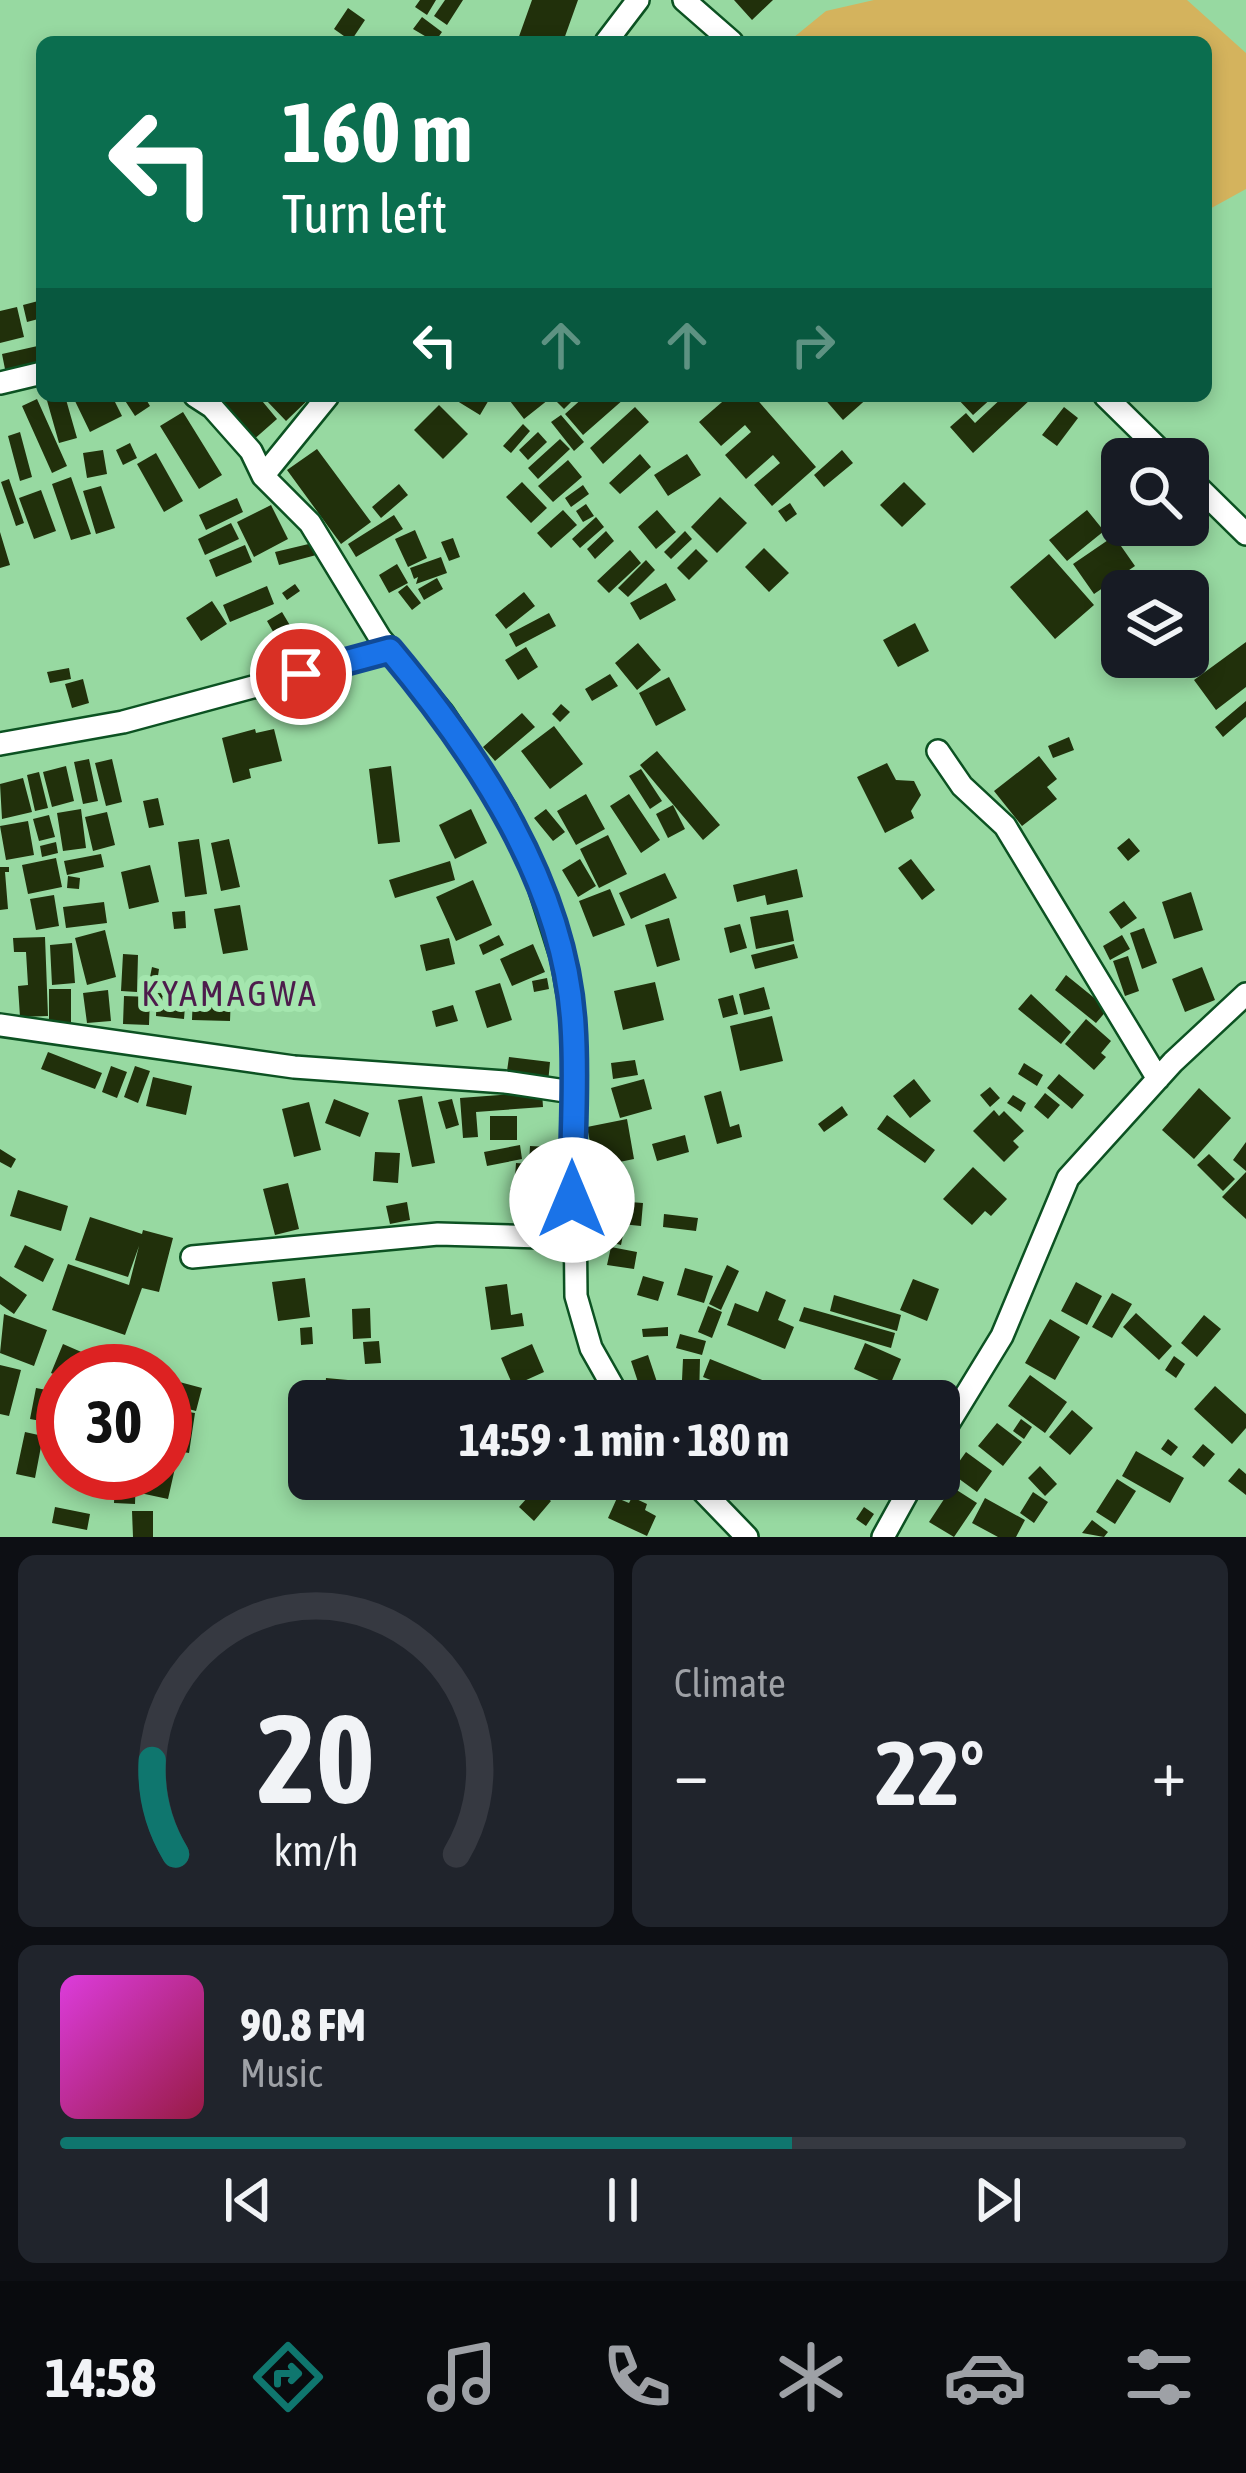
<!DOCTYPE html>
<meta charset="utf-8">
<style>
:root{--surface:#171b24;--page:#20242c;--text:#f1f3f6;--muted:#9ea1a6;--line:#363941;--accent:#0f766e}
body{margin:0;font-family:"Asap Condensed",sans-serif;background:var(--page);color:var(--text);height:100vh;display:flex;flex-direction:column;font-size:45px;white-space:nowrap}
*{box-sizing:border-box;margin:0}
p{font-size:39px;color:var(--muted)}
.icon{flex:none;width:66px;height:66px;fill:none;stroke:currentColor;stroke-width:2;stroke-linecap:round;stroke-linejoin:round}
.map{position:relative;height:1537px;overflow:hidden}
.drawer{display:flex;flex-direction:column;gap:18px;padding:18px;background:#0d0f14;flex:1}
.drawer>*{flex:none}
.guide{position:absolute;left:36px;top:36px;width:1176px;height:366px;border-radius:18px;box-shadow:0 6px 18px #0003;background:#0b6e4f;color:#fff;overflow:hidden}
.tools{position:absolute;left:1101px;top:438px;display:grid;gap:24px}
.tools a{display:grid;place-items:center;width:108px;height:108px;border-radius:18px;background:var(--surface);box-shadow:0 6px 18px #0003;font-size:60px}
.speed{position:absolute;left:36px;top:1344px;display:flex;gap:24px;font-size:60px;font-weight:700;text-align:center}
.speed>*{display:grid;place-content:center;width:156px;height:156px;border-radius:50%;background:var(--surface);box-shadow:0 6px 18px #0003;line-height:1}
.speed .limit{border:18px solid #d22;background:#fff;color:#111}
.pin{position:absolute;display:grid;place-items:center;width:102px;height:102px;color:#fff;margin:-51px;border:6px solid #fff;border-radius:50%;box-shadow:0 3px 12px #0007}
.me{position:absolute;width:132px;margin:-66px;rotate:0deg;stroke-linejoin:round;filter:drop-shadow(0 0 9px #0008)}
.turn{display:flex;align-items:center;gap:42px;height:252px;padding:0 48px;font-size:54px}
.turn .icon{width:156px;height:156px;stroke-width:2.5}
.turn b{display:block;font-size:84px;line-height:102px}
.lanes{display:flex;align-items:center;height:114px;padding:0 48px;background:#0003;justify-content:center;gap:60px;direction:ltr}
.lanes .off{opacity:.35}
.big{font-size:90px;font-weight:700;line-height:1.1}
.drawer .tile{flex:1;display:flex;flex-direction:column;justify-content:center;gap:18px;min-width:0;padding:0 42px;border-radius:18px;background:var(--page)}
.drawer .dial{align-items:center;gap:0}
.dial svg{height:312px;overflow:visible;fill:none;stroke:var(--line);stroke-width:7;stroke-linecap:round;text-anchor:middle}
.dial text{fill:var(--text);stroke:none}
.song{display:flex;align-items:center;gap:36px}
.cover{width:144px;height:144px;border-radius:18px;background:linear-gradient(135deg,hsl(300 70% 55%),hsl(340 70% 35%))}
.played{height:12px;border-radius:6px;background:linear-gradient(90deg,var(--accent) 65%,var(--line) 65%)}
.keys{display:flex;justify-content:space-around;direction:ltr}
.heat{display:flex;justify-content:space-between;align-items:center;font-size:66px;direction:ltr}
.drawer .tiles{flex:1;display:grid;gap:18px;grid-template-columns:1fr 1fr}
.tile:last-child{grid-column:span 2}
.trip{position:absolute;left:288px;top:1380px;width:672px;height:120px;border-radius:18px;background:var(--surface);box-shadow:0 6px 18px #0003;font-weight:700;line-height:120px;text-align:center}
.menu{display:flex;height:192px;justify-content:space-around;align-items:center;background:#090b0e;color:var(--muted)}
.menu .icon{width:84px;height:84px}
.menu .current{color:var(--accent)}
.menu b{font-size:54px;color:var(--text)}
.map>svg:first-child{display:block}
.green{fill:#d4b35d}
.building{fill:#21300b}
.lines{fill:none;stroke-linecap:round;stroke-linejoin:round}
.street-casing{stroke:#0c5222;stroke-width:26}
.street{stroke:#fff;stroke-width:21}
.route-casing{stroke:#114b97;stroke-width:30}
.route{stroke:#1a73e8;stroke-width:21}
.labels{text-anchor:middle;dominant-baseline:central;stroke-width:12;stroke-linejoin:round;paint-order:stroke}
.quarter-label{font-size:36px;letter-spacing:3px;fill:#4d1c4c;stroke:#a4e6ae}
</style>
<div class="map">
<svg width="1246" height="1537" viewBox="0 0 1246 1537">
<rect width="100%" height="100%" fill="#97d9a1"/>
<!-- green -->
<path class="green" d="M874,0H1187L1246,53V189L1206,211V42H788L826,11Z"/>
<!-- building -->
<path class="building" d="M420,0H436L427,15L415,7Z
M445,0H463L447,25L434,16Z
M532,0H578L563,42H517Z
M734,0H773L752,20Z
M348,8L365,20L351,41L334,29Z
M422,17L442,32L435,42L413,29Z
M42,300V318L27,322L23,305Z
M17,307L24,337L0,343V311Z
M42,345V365L6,374L2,354Z
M65,396L77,438L59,443L46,397Z
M85,396H112L122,416L90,432L75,401Z
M122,396H144L150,406L135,416Z
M214,396H258L277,419L252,441Z
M270,396H312L286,421L266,400Z
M449,396H487L490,398L480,415Z
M506,396H553L524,419Z
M561,396H577L564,409L556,401Z
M585,396H621L624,399L583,435L565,414Z
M729,396H754L816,467L772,506L754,485L780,463L773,455L746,479L725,455L751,432L745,425L721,446L699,422Z
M822,396H870L843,420Z
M955,396H994L973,415Z
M1004,396L1031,399L973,453L950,427L966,413L975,423Z
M37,399L67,466L52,473L22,406Z
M439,405L468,434L443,459L414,430Z
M635,407L649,422L603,464L590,448Z
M1064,407L1078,418L1057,446L1042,435Z
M183,412L222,475L199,489L160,426Z
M561,415L584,442L574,451L551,422Z
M523,424L530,431L511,453L503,446Z
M20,432L32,477L20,481L8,436Z
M538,432L547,442L528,460L519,450Z
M560,439L570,449L538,479L528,468Z
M130,443L137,458L123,465L116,450Z
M317,449L371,522L341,544L287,470Z
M103,450L107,474L87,478L83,453Z
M842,450L853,463L824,487L814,475Z
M156,453L183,501L164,512L137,464Z
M640,454L651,467L620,494L609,483Z
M687,454L701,475L668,496L654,475Z
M568,460L582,477L553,502L538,486Z
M71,477L91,534L71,540L52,484Z
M9,479L24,523L16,526L1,482Z
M522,482L547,508L531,523L506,497Z
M904,482L926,504L902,527L880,505Z
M399,484L408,495L381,518L372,507Z
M583,485L589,494L571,507L565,498Z
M101,486L115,528L96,534L83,491Z
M41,490L56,531L34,539L19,498Z
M720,497L747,523L717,553L691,527Z
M237,498L243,512L206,530L199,515Z
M790,503L797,514L786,522L778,511Z
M586,504L594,516L583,522L576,511Z
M271,505L288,539L254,557L237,522Z
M563,510L577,525L551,548L537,533Z
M657,510L676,532L656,549L638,527Z
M1087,510L1104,531L1067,561L1049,540Z
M394,515L403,529L356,557L348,544Z
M596,517L604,527L580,548L572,539Z
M231,523L239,539L205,555L198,539Z
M415,530L427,558L408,567L395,539Z
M606,531L614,541L595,559L587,549Z
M685,531L692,539L671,559L664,552Z
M0,532L10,565L0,568Z
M1114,536L1135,566L1094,594L1073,564Z
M453,538L460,557L449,561L441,542Z
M317,542L320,554L279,565L275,552Z
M245,545L252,562L216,577L209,560Z
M764,548L789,573L769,592L745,567Z
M696,549L708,561L689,580L677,568Z
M630,550L641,563L609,593L597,581Z
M1049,554L1094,605L1055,639L1010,587Z
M441,557L447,573L416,584L418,577L414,579L410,568Z
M646,560L655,570L628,597L618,588Z
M397,564L408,583L389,593L379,575Z
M437,578L443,589L424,600L418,589Z
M666,583L676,600L640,620L630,603Z
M295,584L300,591L287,600L282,593Z
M407,585L421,603L412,610L398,592Z
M267,586L274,604L230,622L223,605Z
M524,592L535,606L506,629L495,615Z
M212,601L227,624L201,641L186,618Z
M282,612L304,649L288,658L267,621Z
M549,613L556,626L516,647L509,634Z
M915,623L929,651L898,667L883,640Z
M1246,642V687L1216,710L1194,680Z
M638,643L661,670L637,690L615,663Z
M526,647L538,667L518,680L505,660Z
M69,668L71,679L50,683L47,672Z
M610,674L618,686L592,701L585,689Z
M669,677L686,710L656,726L639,693Z
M83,679L89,703L72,708L65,684Z
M1246,701V717L1223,737L1215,727Z
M561,704L570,712L560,722L552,714Z
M522,713L535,727L495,761L483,747Z
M554,726L583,764L550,789L521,751Z
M255,729L256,733L274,729L282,761L249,769L251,778L233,783L222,738Z
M1069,737L1074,750L1053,758L1048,746Z
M657,751L720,825L703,840L640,765Z
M1039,756L1057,779L1047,787L1057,799L1022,826L994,791Z
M89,759L98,801L83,804L74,762Z
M112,759L122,802L106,806L95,763Z
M887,763L896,780L914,781L921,795L911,811L914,818L885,833L857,777Z
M66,766L74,801L52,807L43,772Z
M391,766L400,842L378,844L369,769Z
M641,769L662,801L650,809L629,776Z
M39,772L48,808L35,811L27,775Z
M23,778L32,812L2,819L0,784Z
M586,794L605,829L576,845L557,811Z
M629,794L660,840L641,853L610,806Z
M158,798L164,825L149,828L143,801Z
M673,805L685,829L668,838L656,814Z
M81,809L86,848L63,851L57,813Z
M471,809L487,843L455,859L439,825Z
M546,809L565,832L553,841L534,818Z
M107,812L115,845L93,851L85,817Z
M49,815L55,837L39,841L33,819Z
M28,821L34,855L6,860L0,826Z
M608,835L627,874L599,888L580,849Z
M1129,838L1140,851L1128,861L1117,848Z
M199,839L207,894L185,897L178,842Z
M229,839L240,887L221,891L211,843Z
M56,842L58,853L42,857L40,846Z
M101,854L104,867L67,875L64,861Z
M56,858L62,887L28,894L22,865Z
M580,859L596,886L578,897L562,870Z
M911,859L935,890L922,900L898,868Z
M450,861L455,880L395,898L389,880Z
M150,865L159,902L129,909L121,872Z
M0,867H9V872H5L8,909L0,910Z
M797,869L803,897L767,905L765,895L737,902L733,885Z
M665,873L677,898L631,919L619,893Z
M68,876L80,878L79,889L67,888Z
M473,880L492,925L456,941L436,897Z
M610,889L625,925L593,937L579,901Z
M1191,892L1203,930L1174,939L1162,902Z
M54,895L59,926L36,930L30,899Z
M1124,901L1137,918L1121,929L1109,912Z
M104,902L107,923L66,928L63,907Z
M240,905L248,950L223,954L214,909Z
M788,910L794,941L756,949L750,917Z
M185,911L186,928L174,929L172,912Z
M669,918L680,960L657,967L645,925Z
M740,924L747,948L730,953L724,928Z
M1144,928L1157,963L1142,969L1130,933Z
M105,930L116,977L87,985L75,938Z
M499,935L504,945L483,955L479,945Z
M1122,935L1130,949L1110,960L1103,946Z
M45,937L48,1016L20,1017L18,986L28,985L26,952H14L13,938Z
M449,938L455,964L426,971L420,945Z
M72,943L75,983L52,985L50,945Z
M533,944L545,972L512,986L500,959Z
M794,944L798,958L755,969L751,955Z
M123,954L138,955L137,992L121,991Z
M1128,956L1139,991L1125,996L1113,961Z
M152,967L159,969L156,989L148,987Z
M1202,967L1215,1000L1185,1012L1172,979Z
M1066,975L1108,1009L1096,1023L1055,990Z
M547,978L549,989L534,992L532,981Z
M655,982L664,1020L623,1030L614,991Z
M500,983L512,1020L487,1028L475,991Z
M764,987L770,1009L744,1015L739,994Z
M49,989H71V1023H49Z
M108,990L111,1021L87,1023L83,993Z
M157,993L186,994L184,1019L156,1016Z
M193,993L231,994L230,1021L192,1020Z
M1031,994L1071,1032L1061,1044L1018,1009Z
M733,995L738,1014L723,1018L718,999Z
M124,996L150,997L149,1025L123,1024Z
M453,1005L458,1021L436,1027L432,1011Z
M772,1016L783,1061L740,1071L730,1026Z
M1086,1019L1111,1041L1101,1053L1106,1057L1094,1070L1065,1044Z
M48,1052L102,1073L95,1089L41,1069Z
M509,1057L550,1062L548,1083L506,1078Z
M635,1060L638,1075L613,1079L611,1063Z
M1024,1063L1043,1075L1037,1086L1018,1074Z
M111,1066L127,1072L117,1098L102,1092Z
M135,1066L150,1071L138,1103L124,1097Z
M1059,1074L1084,1095L1072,1109L1047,1088Z
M153,1077L192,1086L186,1115L146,1106Z
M644,1079L652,1109L620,1118L611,1088Z
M914,1079L931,1101L910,1118L893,1096Z
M990,1087L1000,1098L990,1107L980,1095Z
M1199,1088L1231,1118L1194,1159L1162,1130Z
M721,1091L730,1127L739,1124L742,1137L717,1144L704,1096Z
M542,1092L543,1107L476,1112L478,1137L463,1138L460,1098Z
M1045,1093L1060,1105L1048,1119L1034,1107Z
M1013,1095L1026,1103L1021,1112L1007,1103Z
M422,1096L435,1163L412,1167L398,1100Z
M334,1099L369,1113L360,1137L325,1123Z
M452,1099L459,1125L446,1129L438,1102Z
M309,1102L321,1150L294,1157L282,1109Z
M842,1106L848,1115L824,1132L818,1124Z
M994,1110L999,1116L1004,1111L1024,1131L1013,1141L1019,1147L1004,1162L973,1131Z
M887,1115L935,1150L925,1163L877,1129Z
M490,1116H517V1140H490Z
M627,1119L634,1159L595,1167L587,1127Z
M685,1135L689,1152L657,1161L652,1144Z
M1246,1142V1171L1233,1160Z
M520,1145L522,1159L487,1166L484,1152Z
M530,1146L550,1147L549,1178L515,1177L516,1163L529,1164Z
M0,1149L16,1159L11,1168L0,1162Z
M375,1152L400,1153L398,1183L373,1181Z
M1209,1154L1235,1179L1223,1191L1197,1165Z
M973,1167L1007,1199L991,1216L985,1211L972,1225L943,1199Z
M1246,1172V1219L1222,1197Z
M288,1183L299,1229L275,1235L263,1189Z
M535,1186L537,1203L529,1204L532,1222L514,1224L510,1189Z
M18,1190L68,1206L61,1231L10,1216Z
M604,1200L643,1203L641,1226L602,1222Z
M407,1202L410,1220L390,1224L386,1206Z
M664,1214L698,1218L696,1231L663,1227Z
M90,1217L142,1234L143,1230L173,1238L159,1292L142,1288L125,1335L52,1310L68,1264L129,1285L139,1246L128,1277L75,1260Z
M608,1227L624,1230L621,1245L605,1241Z
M25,1245L54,1259L43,1282L14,1267Z
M611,1247L637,1252L634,1269L607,1265Z
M727,1265L739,1271L721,1310L709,1304Z
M685,1268L713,1276L704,1303L677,1295Z
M0,1276L27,1295L14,1314L0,1304Z
M643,1276L664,1282L658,1301L637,1295Z
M305,1278L310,1317L278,1321L272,1282Z
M913,1279L939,1289L927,1321L900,1310Z
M1076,1282L1102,1296L1087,1325L1061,1311Z
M507,1284L511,1315L522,1313L524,1326L491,1330L485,1287Z
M766,1291L786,1300L778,1320L794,1327L785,1349L727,1325L735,1303L758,1312Z
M1112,1293L1132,1304L1112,1338L1092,1327Z
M834,1295L901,1315L897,1331L830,1311Z
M708,1306L722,1312L712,1338L698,1332Z
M804,1307L895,1333L891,1348L799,1321Z
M370,1308L371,1338L353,1339L352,1309Z
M1136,1313L1172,1346L1159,1360L1123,1327Z
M4,1314L47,1330L34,1366L0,1353Z
M1204,1315L1221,1329L1197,1357L1181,1343Z
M1050,1319L1080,1337L1055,1380L1025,1363Z
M312,1327L313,1344L301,1345L300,1328Z
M668,1327V1336L643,1337L642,1329Z
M680,1334L706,1341L702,1355L676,1348Z
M379,1341L381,1363L365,1364L363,1342Z
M865,1343L901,1359L890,1385L854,1369Z
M63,1344L125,1371H63V1378L51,1373Z
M532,1344L544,1372L513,1386L501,1358Z
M648,1355L659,1388L642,1394L631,1361Z
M1174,1356L1185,1364L1176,1378L1165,1370Z
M683,1359H700L699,1401H681Z
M710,1359L767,1382L760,1400L703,1377Z
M0,1365L21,1370L9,1416L0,1414Z
M1030,1375L1067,1402L1045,1433L1008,1406Z
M326,1378L348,1380L346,1401H324Z
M172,1380L202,1388L196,1411L166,1403Z
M829,1381L863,1401H827L820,1397Z
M545,1383L549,1397L538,1400L533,1386Z
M881,1386L905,1401H872Z
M1215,1386L1246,1414V1428L1232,1444L1194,1409Z
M716,1387L744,1401H710Z
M36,1388L63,1393V1425L30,1419Z
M303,1395L317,1397V1401H309V1431L300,1430Z
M169,1409L195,1413L189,1453L165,1449Z
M1072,1410L1093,1428L1070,1455L1049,1437Z
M1021,1419L1032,1427L1024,1439L1013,1431Z
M997,1423L1022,1442L1003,1466L978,1446Z
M25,1432L43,1436L35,1478L16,1474Z
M1168,1439L1178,1447L1171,1456L1161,1449Z
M1203,1444L1215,1454L1204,1467L1192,1457Z
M1136,1451L1184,1478L1170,1503L1122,1476Z
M966,1452L992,1471L977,1492L951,1473Z
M165,1466L175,1468L168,1499L140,1493L144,1473H165Z
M1040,1466L1057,1484L1045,1496L1028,1478Z
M1239,1468L1246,1474V1495L1228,1481Z
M115,1473H136L135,1504L114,1503Z
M388,1479H414L409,1500L384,1494Z
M1117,1479L1136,1491L1115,1524L1096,1512Z
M952,1487L977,1503L954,1537L929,1522Z
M536,1488L551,1501L534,1521L519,1507Z
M1033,1492L1048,1502L1034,1523L1020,1513Z
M632,1497L647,1504L645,1510L656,1516L647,1536L608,1518L617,1498L629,1503Z
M985,1498L1025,1520L1016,1537H998L972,1523Z
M55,1507L90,1514L87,1530L52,1523Z
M864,1507L874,1514L866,1526L856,1519Z
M132,1511H153V1537H133Z
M1092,1520L1108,1532L1104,1537L1082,1533Z"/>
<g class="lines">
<!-- street casing -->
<g class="street-casing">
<path id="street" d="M684,0L732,42
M606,42L638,0
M0,383L42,373
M195,396L212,407L251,451L263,476L310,523L380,638L443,713L506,810L537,880L562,959L573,1022L576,1296L591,1348L621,1401
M1105,396L1169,459
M263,476L328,396
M1188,477L1246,534
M0,744L123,722L390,650
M938,751L962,786L1005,826L1158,1079
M0,1025L294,1067L505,1082L572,1092
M192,1257L438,1234L574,1238
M939,1439L1002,1336L1068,1178L1173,1062L1246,994
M691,1479L747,1537
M883,1537L915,1479"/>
</g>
<!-- street -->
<use href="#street" class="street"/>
</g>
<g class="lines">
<!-- route casing -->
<g class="route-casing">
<path id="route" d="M301,674L390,650C477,754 565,884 573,1025C577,1083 572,1142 572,1200"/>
</g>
<!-- route -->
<use href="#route" class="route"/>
</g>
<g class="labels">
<!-- quarter labels -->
<g class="quarter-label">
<text x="230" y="993">KYAMAGWA</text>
</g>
</g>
</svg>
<div class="tools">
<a><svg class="icon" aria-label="search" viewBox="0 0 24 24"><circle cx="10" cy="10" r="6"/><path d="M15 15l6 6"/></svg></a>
<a><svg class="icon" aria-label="layers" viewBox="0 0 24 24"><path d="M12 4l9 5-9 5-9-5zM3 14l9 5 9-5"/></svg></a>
</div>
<div class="speed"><div class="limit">30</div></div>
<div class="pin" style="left:301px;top:674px;background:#d93025"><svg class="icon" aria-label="arrive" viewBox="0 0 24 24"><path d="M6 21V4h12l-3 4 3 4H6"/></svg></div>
<svg class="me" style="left:572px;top:1200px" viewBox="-20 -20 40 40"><circle r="19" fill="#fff"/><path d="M0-13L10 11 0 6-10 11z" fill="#1a73e8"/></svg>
<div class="trip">14:59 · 1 min · 180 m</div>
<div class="guide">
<div class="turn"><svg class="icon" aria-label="left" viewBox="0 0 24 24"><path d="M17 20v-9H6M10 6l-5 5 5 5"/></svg><div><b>160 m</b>Turn left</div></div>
<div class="lanes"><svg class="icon" aria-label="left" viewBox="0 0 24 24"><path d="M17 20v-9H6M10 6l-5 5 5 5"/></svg><svg class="icon off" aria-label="ahead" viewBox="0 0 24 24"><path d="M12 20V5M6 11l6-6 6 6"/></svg><svg class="icon off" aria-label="ahead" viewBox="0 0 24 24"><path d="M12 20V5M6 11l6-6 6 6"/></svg><svg class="icon off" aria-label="right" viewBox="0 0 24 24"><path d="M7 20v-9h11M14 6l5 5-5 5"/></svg></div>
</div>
</div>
<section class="drawer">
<div class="tiles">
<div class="tile dial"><svg viewBox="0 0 100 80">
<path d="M14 69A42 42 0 1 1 86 69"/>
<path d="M14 69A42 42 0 0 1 8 45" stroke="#0f766e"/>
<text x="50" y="56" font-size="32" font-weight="700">20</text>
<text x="50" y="72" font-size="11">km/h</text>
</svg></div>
<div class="tile"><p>Climate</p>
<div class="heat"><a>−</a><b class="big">22°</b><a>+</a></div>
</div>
<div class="tile">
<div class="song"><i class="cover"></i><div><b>90.8 FM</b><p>Music</p></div></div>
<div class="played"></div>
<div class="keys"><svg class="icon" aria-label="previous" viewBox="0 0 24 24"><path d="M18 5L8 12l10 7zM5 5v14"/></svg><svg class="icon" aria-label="pause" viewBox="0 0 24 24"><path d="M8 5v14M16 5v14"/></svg><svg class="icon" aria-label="next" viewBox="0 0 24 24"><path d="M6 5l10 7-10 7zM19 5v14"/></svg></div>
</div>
</div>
</section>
<nav class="menu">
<b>14:58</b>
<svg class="icon current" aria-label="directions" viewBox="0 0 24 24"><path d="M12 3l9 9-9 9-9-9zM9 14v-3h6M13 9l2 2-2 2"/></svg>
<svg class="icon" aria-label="music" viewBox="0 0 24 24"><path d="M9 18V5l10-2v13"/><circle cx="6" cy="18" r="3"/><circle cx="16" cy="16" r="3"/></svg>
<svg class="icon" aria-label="phone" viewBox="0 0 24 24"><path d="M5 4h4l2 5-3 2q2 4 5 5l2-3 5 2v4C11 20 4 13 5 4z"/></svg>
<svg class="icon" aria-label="climate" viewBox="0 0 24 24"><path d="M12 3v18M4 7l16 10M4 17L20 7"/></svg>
<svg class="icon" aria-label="car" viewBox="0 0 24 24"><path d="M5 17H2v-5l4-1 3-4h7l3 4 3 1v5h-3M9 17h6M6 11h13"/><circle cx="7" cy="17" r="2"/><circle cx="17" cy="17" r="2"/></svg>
<svg class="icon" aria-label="filters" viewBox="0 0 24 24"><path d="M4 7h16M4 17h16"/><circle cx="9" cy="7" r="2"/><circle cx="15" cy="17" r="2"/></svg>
</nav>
